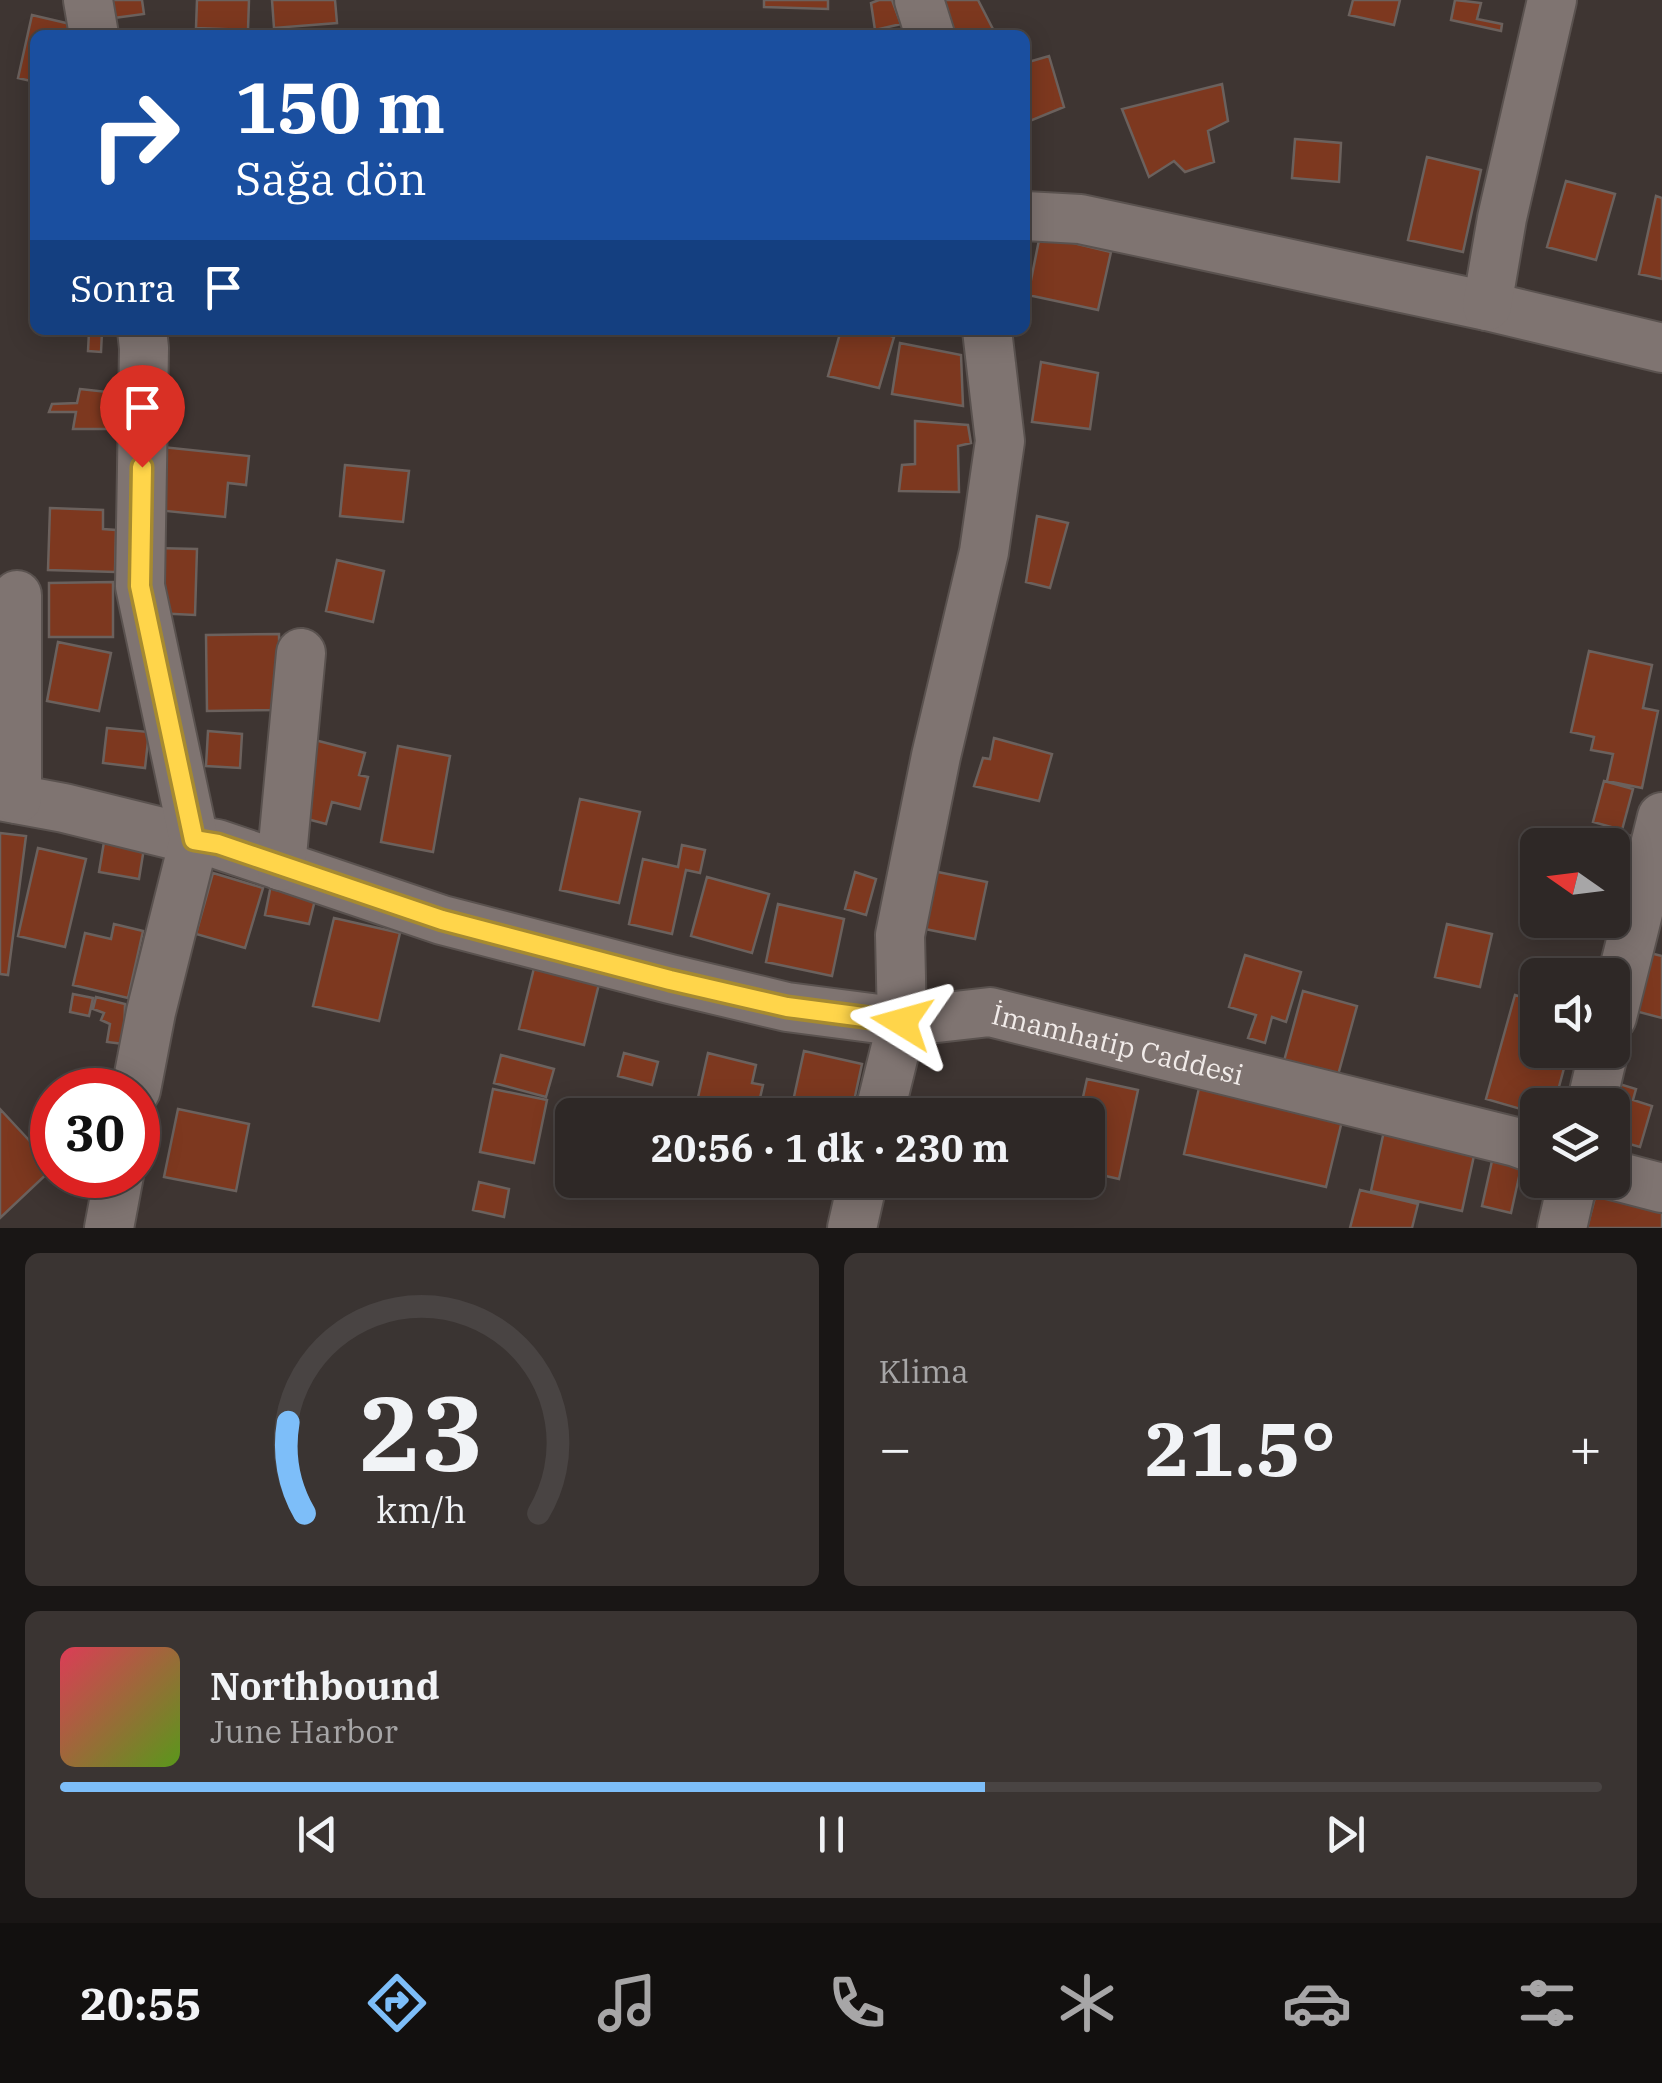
<!DOCTYPE html>
<html lang="tr">
<meta charset="utf-8">
<style>
:root{--surface:#2e2826;--page:#3a3432;--text:#f1f3f6;--muted:#a7a6a7;--line:#494443;--accent:#7dbef9}
body{margin:0;font-family:"IBM Plex Serif",serif;background:var(--page);color:var(--text);height:100vh;display:flex;flex-direction:column;font-size:38px;white-space:nowrap}
*{box-sizing:border-box;margin:0}
p{font-size:32px;color:var(--muted)}
.icon{flex:none;width:55px;height:55px;fill:none;stroke:currentColor;stroke-width:2;stroke-linecap:round;stroke-linejoin:round}
.map{position:relative;height:1228px;overflow:hidden}
.details{display:flex;flex-direction:column;gap:25px;padding:25px;background:#191615;flex:1}
.details>*{flex:none}
.top-card{position:absolute;left:30px;top:30px;width:1000px;height:305px;border-radius:15px;box-shadow:0 5px 25px #0003,0 0 0 2px var(--line);background:#1a4fa0;color:#fff;overflow:hidden}
.needle{width:65px;rotate:284deg}
.controls{position:absolute;left:1520px;top:828px;display:grid;gap:20px}
.controls a{display:grid;place-items:center;width:110px;height:110px;border-radius:15px;background:var(--surface);box-shadow:0 5px 25px #0003,0 0 0 2px var(--line);font-size:50px}
.speed{position:absolute;left:30px;top:1068px;display:flex;gap:20px;font-size:50px;font-weight:700;text-align:center}
.speed>*{display:grid;place-content:center;width:130px;height:130px;border-radius:50%;background:var(--surface);box-shadow:0 5px 25px #0003,0 0 0 2px var(--line);line-height:1}
.speed .limit{border:15px solid #d22;background:#fff;color:#111}
.pin{position:absolute;display:grid;place-items:center;width:85px;height:85px;color:#fff;margin:-102px -42px;border-radius:50% 50% 50% 0;rotate:-45deg;box-shadow:0 0 10px #0007}
.pin .icon{rotate:45deg}
.me{position:absolute;width:110px;margin:-55px;rotate:278deg;stroke-linejoin:round;filter:drop-shadow(0 0 8px #0008)}
.turn{display:flex;align-items:center;gap:35px;height:210px;padding:0 40px;font-size:45px}
.turn .icon{width:130px;height:130px;stroke-width:2.5}
.turn b{display:block;font-size:70px;line-height:85px}
.then{display:flex;align-items:center;height:95px;padding:0 40px;background:#0003;gap:20px;font-size:38px}
.big{font-size:75px;font-weight:800;line-height:1.1}
.details .tile{flex:1;display:flex;flex-direction:column;justify-content:center;gap:15px;min-width:0;padding:0 35px;border-radius:15px;background:var(--page)}
.details .dial{align-items:center;gap:0}
.dial svg{height:260px;overflow:visible;fill:none;stroke:var(--line);stroke-width:7;stroke-linecap:round;text-anchor:middle}
.dial text{fill:var(--text);stroke:none}
.song{display:flex;align-items:center;gap:30px}
.cover{width:120px;height:120px;border-radius:15px;background:linear-gradient(135deg,hsl(350 70% 55%),hsl(90 70% 35%))}
.played{height:10px;border-radius:5px;background:linear-gradient(90deg,var(--accent) 60%,var(--line) 60%)}
.keys{display:flex;justify-content:space-around;direction:ltr}
.heat{display:flex;justify-content:space-between;align-items:center;font-size:55px;direction:ltr}
.details .tiles{flex:1;display:grid;gap:25px;grid-template-columns:1fr 1fr}
.tile:last-child{grid-column:span 2}
.trip{position:absolute;left:555px;top:1098px;width:550px;height:100px;border-radius:15px;background:var(--surface);box-shadow:0 5px 25px #0003,0 0 0 2px var(--line);font-weight:800;line-height:100px;text-align:center}
.tab-bar{display:flex;height:160px;justify-content:space-around;align-items:center;background:#12100f;color:var(--muted)}
.tab-bar .icon{width:70px;height:70px}
.tab-bar .active{color:var(--accent)}
.tab-bar b{font-size:45px;color:var(--text)}
.map>svg:first-child{display:block}
.building{fill:#7d381f;stroke:#6b615d;stroke-width:2.5}
.lines{fill:none;stroke-linecap:round;stroke-linejoin:round}
.minor-casing{stroke:#5a524f;stroke-width:52}
.minor{stroke:#7f7471;stroke-width:48}
.route-casing{stroke:#a68a30;stroke-width:25}
.route{stroke:#ffd54a;stroke-width:18}
.labels{text-anchor:middle;dominant-baseline:central;stroke-width:10;stroke-linejoin:round;paint-order:stroke}
.street-label{font-size:28px;fill:#f1ebe9;stroke:#342b28}
</style>
<div class="map">
<svg width="1662" height="1228" viewBox="0 0 1662 1228">
<rect width="100%" height="100%" fill="#3e3532"/>
<!-- building -->
<path class="building" d="M97,0H142L144,14L99,20Z
M197,0H249L248,30L196,28Z
M272,0H335L337,23L274,28Z
M764,0H828V9L764,7Z
M879,0H892L901,24L875,30L871,3Z
M942,0H978L996,35H945Z
M1353,0H1400L1394,25L1349,15Z
M1455,0L1481,3L1477,19L1502,24L1501,31L1451,20Z
M32,15L83,27L81,35H35V82L18,78Z
M1049,56L1064,107L1025,123V63Z
M1222,84L1228,121L1208,131L1214,162L1185,172L1174,161L1149,177L1122,109Z
M1295,139L1341,143L1339,182L1292,178Z
M1427,157L1481,170L1463,252L1408,240Z
M1566,181L1615,194L1596,260L1547,247Z
M1656,196L1662,198V279L1639,274Z
M1040,235L1111,252L1098,310L1028,295Z
M841,330H874L894,337L879,388L828,376Z
M89,332H102L101,352L88,351Z
M900,343L961,355L963,406L892,394Z
M1041,362L1098,373L1090,429L1032,422Z
M80,389L117,393L113,429H73L76,412H49L52,404L77,403Z
M915,421L968,425L971,443L958,446L959,492L899,491L902,465L915,464Z
M162,447L249,456L246,485L228,483L225,517L156,510Z
M345,465L409,471L403,522L340,516Z
M50,508L103,510V529L116,530L115,572L48,570Z
M1037,516L1068,523L1050,588L1026,582Z
M155,548L197,549L195,615L154,613Z
M337,560L384,571L373,622L326,611Z
M113,582V637H49V583Z
M279,634L280,710L207,711L206,635Z
M58,642L111,653L99,711L47,701Z
M1589,651L1652,665L1643,708L1658,711L1642,788L1607,781L1613,754L1591,750L1594,737L1571,732Z
M107,728L149,732L145,768L103,763Z
M208,731L242,734L240,768L206,766Z
M307,738L365,753L359,775L368,777L360,809L332,802L326,824L288,814Z
M994,738L1052,754L1039,801L974,786L983,758L990,759Z
M398,746L450,756L433,852L381,842Z
M1604,781L1633,789L1622,830L1593,822Z
M580,799L640,812L619,903L560,890Z
M1605,829L1635,837L1614,917L1612,845H1563L1567,832L1602,841Z
M0,833L26,836L8,975L0,974Z
M105,836L145,842L139,879L99,872Z
M682,845L705,850L700,873L686,870L672,934L629,924L643,859L678,867Z
M38,848L86,859L65,947L18,936Z
M933,871L987,882L975,939L920,928Z
M855,872L876,879L866,915L845,909Z
M213,873L263,888L245,948L196,934Z
M707,877L769,894L752,953L691,936Z
M271,885L316,896L309,924L265,915Z
M778,904L844,919L832,976L766,962Z
M334,918L400,933L379,1021L313,1006Z
M114,924L143,931L128,998L73,985L85,933L111,939Z
M1447,924L1492,934L1480,987L1435,977Z
M1646,952L1662,956V1018L1620,1007Z
M1245,955L1301,972L1286,1022L1272,1017L1265,1043L1248,1038L1256,1015L1229,1007Z
M534,968L599,984L584,1045L519,1029Z
M1303,991L1357,1006L1338,1075L1284,1061Z
M73,994L93,998L89,1016L70,1012Z
M1515,995L1538,1002V1050H1569L1554,1105H1538V1114L1486,1099Z
M96,997L125,1004L124,1044L107,1042L110,1024L101,1020L104,1013L93,1009Z
M804,1051L862,1064L851,1115H790Z
M624,1053L658,1062L652,1085L618,1076Z
M708,1053L756,1065L752,1083L763,1085L756,1115H694Z
M501,1055L554,1069L546,1097L494,1083Z
M1590,1075L1636,1089L1633,1100L1652,1106L1640,1147L1612,1139V1105Z
M1087,1079L1138,1090L1119,1179L1088,1172V1115H1079Z
M1199,1088L1342,1121L1326,1187L1184,1154Z
M493,1089L547,1100L534,1163L480,1152Z
M0,1109L52,1165V1169L0,1218Z
M178,1109L249,1124L236,1191L164,1177Z
M1384,1131L1475,1151L1462,1211L1371,1191Z
M1492,1161L1521,1168L1511,1213L1482,1206Z
M479,1182L509,1189L504,1217L473,1210Z
M1360,1190L1418,1204L1412,1228H1350Z
M1597,1190L1662,1208V1228H1587Z"/>
<g class="lines">
<!-- minor casing -->
<g class="minor-casing">
<g id="minor">
<path d="M88,0L94,35"/>
<path d="M919,0L930,35"/>
<path d="M1025,216L1080,219L1487,306L1662,348"/>
<path d="M1487,306L1502,218L1552,0"/>
<path id="s1" d="M0,796L64,808L194,840L217,844L442,920L670,979L787,1007L902,1022L990,1012L1516,1142L1538,1150"/>
<path d="M17,799V595"/>
<path d="M281,866L301,653"/>
<path d="M1612,1017L1662,817"/>
<path d="M136,1090L151,1012L194,840L140,586L144,348L142,330"/>
<path d="M1591,1105L1604,1050"/>
<path d="M879,1115L902,1022L900,935L936,756L984,552L1000,441L987,330"/>
<path d="M1612,1175L1662,1188"/>
<path d="M109,1228L119,1175"/>
<path d="M852,1228L863,1180"/>
<path d="M1562,1228L1573,1180"/>
</g>
</g>
<!-- minor -->
<use href="#minor" class="minor"/>
</g>
<g class="lines">
<!-- route casing -->
<g class="route-casing">
<path id="route" d="M142,467L140,586L194,840L218,844L442,920L670,980L787,1007L902,1022"/>
</g>
<!-- route -->
<use href="#route" class="route"/>
</g>
<g class="labels">
<!-- street labels -->
<g class="street-label">
<text stroke="none"><textPath href="#s1" startOffset="1152">İmamhatip Caddesi</textPath></text>
</g>
</g>
</svg>
<div class="controls">
<a><svg class="needle" viewBox="-14 -14 28 28"><path d="M0-13l5 13h-10z" fill="#e53935"/><path d="M0 13l5-13h-10z" fill="#a7a6a7"/></svg></a>
<a><svg class="icon" aria-label="sound" viewBox="0 0 24 24"><path d="M4 9h4l5-4v14l-5-4H4zM17 9q2 3 0 6"/></svg></a>
<a><svg class="icon" aria-label="layers" viewBox="0 0 24 24"><path d="M12 4l9 5-9 5-9-5zM3 14l9 5 9-5"/></svg></a>
</div>
<div class="speed"><div class="limit">30</div></div>
<div class="pin" style="left:142px;top:467px;background:#d93025"><svg class="icon" aria-label="arrive" viewBox="0 0 24 24"><path d="M6 21V4h12l-3 4 3 4H6"/></svg></div>
<svg class="me" style="left:902px;top:1022px" viewBox="-20 -20 40 40"><path d="M0-17L14 15 0 8-14 15z" fill="#ffd54a" stroke="#fff" stroke-width="4"/></svg>
<div class="trip">20:56 · 1 dk · 230 m</div>
<div class="top-card">
<div class="turn"><svg class="icon" aria-label="right" viewBox="0 0 24 24"><path d="M7 20v-9h11M14 6l5 5-5 5"/></svg><div><b>150 m</b>Sağa dön</div></div>
<div class="then">Sonra<svg class="icon" aria-label="arrive" viewBox="0 0 24 24"><path d="M6 21V4h12l-3 4 3 4H6"/></svg></div>
</div>
</div>
<section class="details">
<div class="tiles">
<div class="tile dial"><svg viewBox="0 0 100 80">
<path d="M14 69A42 42 0 1 1 86 69"/>
<path d="M14 69A42 42 0 0 1 9 41" stroke="#7dbef9"/>
<text x="50" y="56" font-size="32" font-weight="700">23</text>
<text x="50" y="72" font-size="11">km/h</text>
</svg></div>
<div class="tile"><p>Klima</p>
<div class="heat"><a>−</a><b class="big">21.5°</b><a>+</a></div>
</div>
<div class="tile">
<div class="song"><i class="cover"></i><div><b>Northbound</b><p>June Harbor</p></div></div>
<div class="played"></div>
<div class="keys"><svg class="icon" aria-label="previous" viewBox="0 0 24 24"><path d="M18 5L8 12l10 7zM5 5v14"/></svg><svg class="icon" aria-label="pause" viewBox="0 0 24 24"><path d="M8 5v14M16 5v14"/></svg><svg class="icon" aria-label="next" viewBox="0 0 24 24"><path d="M6 5l10 7-10 7zM19 5v14"/></svg></div>
</div>
</div>
</section>
<nav class="tab-bar">
<b>20:55</b>
<svg class="icon active" aria-label="directions" viewBox="0 0 24 24"><path d="M12 3l9 9-9 9-9-9zM9 14v-3h6M13 9l2 2-2 2"/></svg>
<svg class="icon" aria-label="music" viewBox="0 0 24 24"><path d="M9 18V5l10-2v13"/><circle cx="6" cy="18" r="3"/><circle cx="16" cy="16" r="3"/></svg>
<svg class="icon" aria-label="phone" viewBox="0 0 24 24"><path d="M5 4h4l2 5-3 2q2 4 5 5l2-3 5 2v4C11 20 4 13 5 4z"/></svg>
<svg class="icon" aria-label="climate" viewBox="0 0 24 24"><path d="M12 3v18M4 7l16 10M4 17L20 7"/></svg>
<svg class="icon" aria-label="car" viewBox="0 0 24 24"><path d="M5 17H2v-5l4-1 3-4h7l3 4 3 1v5h-3M9 17h6M6 11h13"/><circle cx="7" cy="17" r="2"/><circle cx="17" cy="17" r="2"/></svg>
<svg class="icon" aria-label="filters" viewBox="0 0 24 24"><path d="M4 7h16M4 17h16"/><circle cx="9" cy="7" r="2"/><circle cx="15" cy="17" r="2"/></svg>
</nav>
